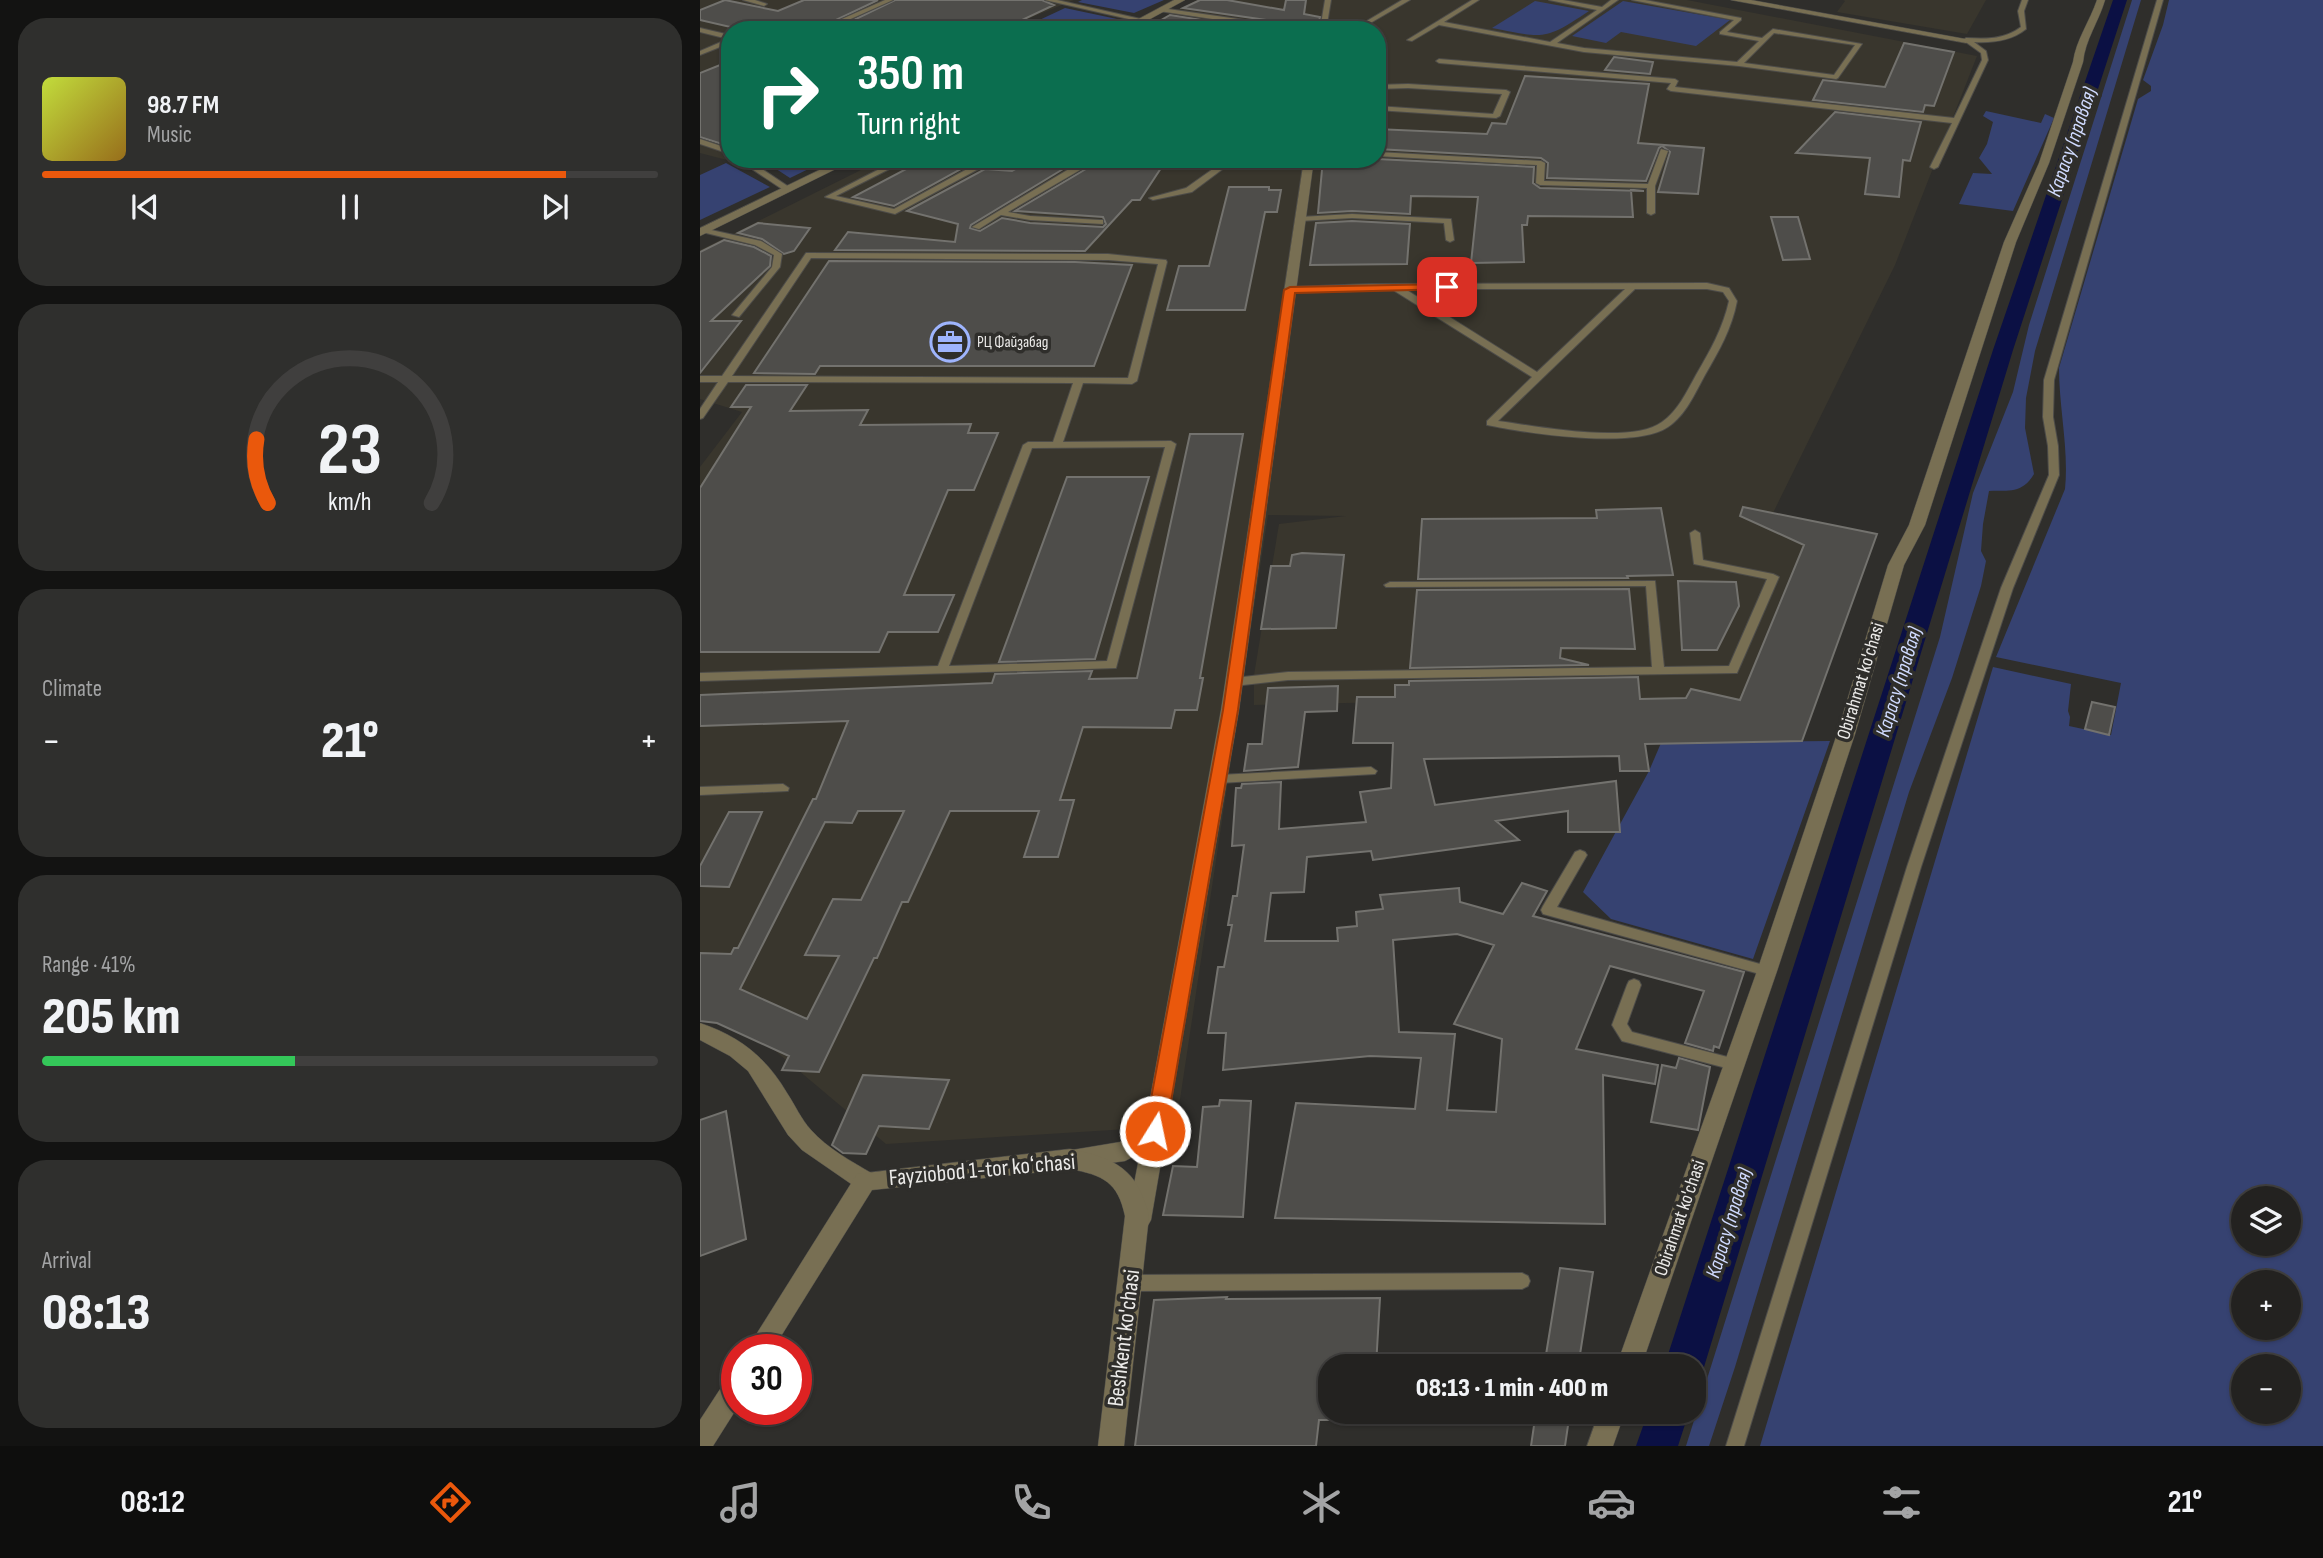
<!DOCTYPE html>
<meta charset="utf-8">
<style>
:root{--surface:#232220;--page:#2f2f2d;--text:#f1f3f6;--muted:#a3a4a5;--line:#403f3e;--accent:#ea580c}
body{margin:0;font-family:"Sofia Sans Condensed",sans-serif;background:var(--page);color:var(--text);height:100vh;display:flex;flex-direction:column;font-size:26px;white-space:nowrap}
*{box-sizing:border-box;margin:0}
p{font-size:23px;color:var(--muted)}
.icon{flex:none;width:38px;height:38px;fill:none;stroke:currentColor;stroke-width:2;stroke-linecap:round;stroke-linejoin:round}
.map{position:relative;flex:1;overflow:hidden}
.drawer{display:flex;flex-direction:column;gap:18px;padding:18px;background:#131312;width:700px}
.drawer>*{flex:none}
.guide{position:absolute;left:21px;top:21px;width:665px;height:147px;border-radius:28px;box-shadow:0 2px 5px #0004,0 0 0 2px var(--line);background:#0b6e4f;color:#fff;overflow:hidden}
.fabs{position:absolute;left:1531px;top:1186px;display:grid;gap:14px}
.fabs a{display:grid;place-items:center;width:70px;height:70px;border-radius:50%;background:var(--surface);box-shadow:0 2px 5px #0004,0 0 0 2px var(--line);font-size:35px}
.speed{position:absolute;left:21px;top:1334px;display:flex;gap:14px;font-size:35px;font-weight:700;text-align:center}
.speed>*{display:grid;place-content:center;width:91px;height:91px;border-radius:50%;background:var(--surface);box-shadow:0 2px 5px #0004,0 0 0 2px var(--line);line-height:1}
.speed .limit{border:10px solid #d22;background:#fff;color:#111}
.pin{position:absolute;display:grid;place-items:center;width:60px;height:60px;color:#fff;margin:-30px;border-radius:14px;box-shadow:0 4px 10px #0006}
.me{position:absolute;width:77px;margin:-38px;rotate:10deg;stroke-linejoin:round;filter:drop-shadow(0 0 5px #0008)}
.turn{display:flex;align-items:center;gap:24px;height:147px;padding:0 21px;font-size:32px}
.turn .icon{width:91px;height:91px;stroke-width:2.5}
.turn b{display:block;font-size:49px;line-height:60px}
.big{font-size:52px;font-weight:800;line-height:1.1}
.drawer .card{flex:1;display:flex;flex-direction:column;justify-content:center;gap:10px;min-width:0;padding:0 24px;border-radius:28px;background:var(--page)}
.drawer .dial{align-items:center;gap:0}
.dial svg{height:182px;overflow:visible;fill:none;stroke:var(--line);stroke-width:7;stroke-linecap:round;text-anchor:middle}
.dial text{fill:var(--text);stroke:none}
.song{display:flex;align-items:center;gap:21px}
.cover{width:84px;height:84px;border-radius:10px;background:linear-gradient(135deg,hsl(70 70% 55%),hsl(40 70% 35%))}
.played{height:7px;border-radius:4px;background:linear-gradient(90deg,var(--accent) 85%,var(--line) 85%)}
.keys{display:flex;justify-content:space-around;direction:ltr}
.heat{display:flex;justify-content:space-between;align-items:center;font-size:38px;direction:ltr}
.charge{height:10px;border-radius:5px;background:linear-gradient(90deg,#34c759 41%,var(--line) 0)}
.trip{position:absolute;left:618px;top:1354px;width:388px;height:70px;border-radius:28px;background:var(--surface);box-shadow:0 2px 5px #0004,0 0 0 2px var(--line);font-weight:800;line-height:70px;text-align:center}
.tabs{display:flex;height:112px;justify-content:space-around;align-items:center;background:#0e0e0d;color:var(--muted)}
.tabs .icon{width:49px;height:49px}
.tabs .active{color:var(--accent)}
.tabs b{font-size:32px;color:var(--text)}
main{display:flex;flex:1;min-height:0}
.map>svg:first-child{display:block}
.built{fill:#39362d}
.green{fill:#364271;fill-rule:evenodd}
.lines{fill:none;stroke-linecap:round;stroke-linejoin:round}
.canal{fill:#0b1044;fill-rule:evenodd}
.building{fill:#4e4d4a;stroke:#73726e;stroke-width:2;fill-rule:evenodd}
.service-casing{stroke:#4d4c49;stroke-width:2}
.minor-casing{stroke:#4d4c49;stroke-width:1}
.tertiary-casing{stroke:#4d4c49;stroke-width:1}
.service{fill:#786f53;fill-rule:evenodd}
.minor{fill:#786f53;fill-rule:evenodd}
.tertiary{fill:#786f53;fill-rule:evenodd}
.route{fill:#ea580c;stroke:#983908;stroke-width:2}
.labels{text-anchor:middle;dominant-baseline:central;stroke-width:7;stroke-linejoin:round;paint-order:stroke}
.far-poi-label{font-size:16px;fill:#ebeae8;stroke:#2f2e2b;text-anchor:start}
.street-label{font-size:19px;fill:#ebeae8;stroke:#2f2e2b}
.water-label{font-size:21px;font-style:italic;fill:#d0dbff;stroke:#2f2e2b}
.near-street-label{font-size:23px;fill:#ebeae8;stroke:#2f2e2b}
</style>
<main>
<section class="drawer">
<div class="card">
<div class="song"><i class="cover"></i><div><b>98.7 FM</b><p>Music</p></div></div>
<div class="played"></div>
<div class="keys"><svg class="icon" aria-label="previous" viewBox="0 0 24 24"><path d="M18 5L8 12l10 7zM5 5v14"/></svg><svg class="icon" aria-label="pause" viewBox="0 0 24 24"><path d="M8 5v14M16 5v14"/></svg><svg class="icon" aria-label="next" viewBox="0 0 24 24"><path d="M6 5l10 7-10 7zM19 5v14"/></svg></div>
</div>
<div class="card dial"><svg viewBox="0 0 100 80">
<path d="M14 69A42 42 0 1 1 86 69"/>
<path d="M14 69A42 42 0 0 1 9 41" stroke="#ea580c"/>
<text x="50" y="56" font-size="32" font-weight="700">23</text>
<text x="50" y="72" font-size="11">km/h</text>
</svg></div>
<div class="card"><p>Climate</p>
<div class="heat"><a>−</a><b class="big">21°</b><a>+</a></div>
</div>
<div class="card"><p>Range · 41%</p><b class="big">205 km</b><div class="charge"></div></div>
<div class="card"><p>Arrival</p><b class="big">08:13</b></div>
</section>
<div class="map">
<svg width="1623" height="1446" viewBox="0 0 1623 1446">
<rect width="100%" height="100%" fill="#2f2e2b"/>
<!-- built -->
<path class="built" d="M0,0H374L301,30H30V158L27,160L0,153Z
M497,0H987L1277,56L1195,265L1073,513L1177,534L1102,741L967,744L889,736L689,702L554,705V675L579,524L646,516L568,515L476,1126L186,1144L61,1039L0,1017V467L42,412L0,399V250L183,159H677V30H438Z
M1143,0H1286L1267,34L1137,12L1145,1Z"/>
<!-- green -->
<path class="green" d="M382,0H464L434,13L378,2Z
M1432,0H1441L1335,351L1326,398L1325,428L1334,474C1322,494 1309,490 1289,491L1283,524L1281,551L1286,561L1281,586L1252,678L1209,792L1035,1367L1009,1446H986L1240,637L1273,493L1313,392L1329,325Z
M1469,0H1623V1446H1060L1293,667L1371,684L1368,711L1370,717L1369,726L1411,735L1421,683L1296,657L1365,489C1369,450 1359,408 1359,368L1438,99L1451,91V86L1443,80L1463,25ZM1544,1199H1589V1244H1544ZM1544,1283H1589V1328H1544ZM1544,1367H1589V1412H1544Z
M835,1L889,11C844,41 845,38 792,28Z
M923,1L1030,20L996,46L921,32L906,43L872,36Z
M365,8L417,19L394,30H318Z
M1286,111L1341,123L1345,114L1354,118L1313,211L1259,204L1273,173L1292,174L1279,158L1287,144L1293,122L1283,116Z
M61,159H129L90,178Z
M26,163L70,187L0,220V175Z
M1130,741L1053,959L911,919L883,892L949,771L961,743Z"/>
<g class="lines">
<!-- canal -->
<path class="canal" d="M1413,0H1427L1313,350L1004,1367L998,1380L994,1382V1367H964L1293,350Z
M948,1412H989L978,1446H936Z"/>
</g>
<!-- building -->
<path class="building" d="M25,0L78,11L104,0H178L115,30H33L35,28L0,20V10Z
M195,0H342L354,5L301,30H133Z
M500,0H527L584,10L586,0H606L604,14L620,17L617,30H444L470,15L566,30L571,26L566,20L483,8Z
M1204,43L1254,52L1234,106L1225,105L1223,112L1113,100L1123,80L1185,87Z
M914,57L953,62L950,74L905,70Z
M30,61V140L22,144L0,137V73Z
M825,76L949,84L938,143L1004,148L998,194L958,192L970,152L962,146L959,148L946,181L847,178L848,163L841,158L677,149V129L787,134L792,123L806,124Z
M1135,112L1221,122L1210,161L1203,160L1199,197L1165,194L1170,158L1096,153Z
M225,159H254L272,163L194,206L153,197Z
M334,159H355L373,163L271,225L270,228L280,231L302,218L330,223L403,227L406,224L403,217L315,211L386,169H398V164L405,159H467L440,200H432L385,251L135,250L148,232L255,242L258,224L207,211L285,169L312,171Z
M623,159H677L834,167L833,183L840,188L944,191L931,190L933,217L828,216L827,225H822L824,262L771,263L778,197L711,196L710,214L652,211L618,213Z
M529,187H569V190H581L577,212H565L545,310H467L479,266H509Z
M1071,217H1098L1110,259L1083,260Z
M652,221L710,224L707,264L610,265L616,223Z
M58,223L110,228L94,251L84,254L62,239L38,233Z
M24,240L54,247L71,256L70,266L11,321H41L0,373V252Z
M129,261L375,262L432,265L394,366H120L115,374L54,373Z
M46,385H107L90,411L168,410L160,425L271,424L268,433H298L274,490H248L204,595H254L238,632H188L179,652H0V488L51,407H31Z
M490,434H543L500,678H503L497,710H475L471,728L383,727L360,800H374L358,857H324L339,811H250L208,902H202L177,958H174L119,1072L82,1070L89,1056L17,1023L0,1021V953L31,954L34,948H38L113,799H116L148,721L0,726V695L292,683L295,674L392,671L389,679L437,678ZM158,811H204L161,900L133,899L105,955L139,956L107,1019L40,989L125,822L152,823Z
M367,477H449L395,659L299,662Z
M1043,507L1177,534L1102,741L945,744L949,771H920L919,756L724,759L735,805L916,781L920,832H868V811L796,821L819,840L673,860L671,851L607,857L604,892L571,893L565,941H638L637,928L657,926L656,912L683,909L680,895L759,888L760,902L803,914L822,883L847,891L833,916L1044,972L1019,1048L1014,1046L1013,1051L985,1043L1004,991L910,966L876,1049L958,1065L955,1084L903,1075L905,1224L575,1218L596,1103L715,1109L721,1058L670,1056L523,1070L526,1033H508L518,967H524L532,925H528L533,896H537L544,845L532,846L536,788H541L542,784L581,782L579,829L666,822L660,792L691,788L693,743H653L657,697H695V685H709V681L938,677L940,699L986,698L991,689L1040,700L1104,545L1040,516ZM757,934L794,945L754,1024L802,1039L796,1112L747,1110L755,1034L699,1032L693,940Z
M961,508L973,575L927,576L928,578L718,579L722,519L897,518L896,510Z
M602,553L644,555L636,628L561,629L571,566H590L592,555Z
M978,581L1036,582L1039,606L1017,650H982Z
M929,589L935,649L861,648L860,658L889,665L710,668L717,590Z
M638,686L637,711L605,712L598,767L544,771L548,744H562L568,688Z
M1392,702L1415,707L1409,735L1385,729Z
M29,812H62L29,887L0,886V866Z
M979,1058L1010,1067L998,1130L951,1122L962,1065L976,1068Z
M163,1075L249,1080L229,1129L179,1126L166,1154L143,1153L132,1145Z
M520,1100L551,1101L543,1217L463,1215L473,1166L497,1167L503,1107L519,1106Z
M26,1111L46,1239L0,1256V1120Z
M860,1268L893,1272L878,1367H844Z
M527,1297L526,1299L680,1298L676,1366L630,1367V1420H619L616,1446H435L454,1300Z
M836,1412H870L865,1446H831Z"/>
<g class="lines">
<!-- service casing -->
<g class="service-casing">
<path id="service" d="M43,0H55L67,4L64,6Z
M185,0H193L126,30H117Z
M345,0H357L445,20L442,22Z
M625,0H631L626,30H620Z
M702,0H710L660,29L655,28Z
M772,0H779L744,22L850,42L897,10L849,0H863L902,7L911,0H918L857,43L884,48L1037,62L1059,41L1020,34V32L1034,20L932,0H945L1041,18V20L1027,32L1062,38L1073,29L1162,44L1138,78L1136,79L1039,66L884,52L739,25L712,41L707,40ZM1074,33L1155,45L1134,75L1044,63Z
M1322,0H1328L1324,11L1326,29C1311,41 1293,43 1274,42L1286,51L1288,60L1238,167L1234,169L1230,167L1252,123L971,91L967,89L971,83L739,63L736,61L739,59L975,79L978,81L975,87L1254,118L1282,60L1281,53L1263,40L1266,38C1285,39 1304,40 1321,27L1318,11Z
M1457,0H1463L1354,380L1353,417L1358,446L1359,475L1313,588L1221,867L1044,1446H1026L1207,867L1301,588L1349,475L1348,446L1343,417L1344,380Z
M461,8L566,23L569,25L566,27L459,11L458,10Z
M0,28L30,35V43L0,55V51L28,39L0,32Z
M708,84L806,90L810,92L800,116L796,118L677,110V106L793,114L802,94L708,88L677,89V85Z
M0,139L30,149V154L0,144Z
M961,149L968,151L955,186V213L951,215L947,213V188L840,185L836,183L837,165L677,156V152L841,161L845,163L844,181L948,184Z
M37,159H47L92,189L85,191Z
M199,159H209L136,196L194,209L280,162L321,159L308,166H284L195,214L125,197Z
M391,159H403L385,167L308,212L330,216L400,220H403V224L330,220L301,215L279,229L272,227L379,163Z
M527,159H536L492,192L453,200L449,198L486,188Z
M652,214L751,219L754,240L750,242L746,240L744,223L652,218L600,221L596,219L600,217Z
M2,228L61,241L82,254L80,267L39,317L32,315L72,267L74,255L55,245L2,232Z
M106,253L408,254L466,260L467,262L437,381L432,384L383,383L363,442L471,441L476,444L416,668L0,681V673L238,666L323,445L328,442H353L373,383L28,382L3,418L0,419V409L18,382H0V376H22ZM111,258L408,260L458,264L428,378L32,376ZM465,447L407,661L249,666L332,448Z
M1007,283L1029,288L1037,301C1032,328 1019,351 1005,375C995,393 986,415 968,427C934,450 826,433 787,425V421L832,377L693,290L590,293L586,290L590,287L671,284ZM705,289H925L837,372ZM935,289H1007L1023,292L1029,301C1023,328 1010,351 996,375C987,391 978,411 962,422C931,445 836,426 798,421Z
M995,530L1000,533L1003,560L1073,574L1079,577L1037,673L588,680L534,686L528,682L534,678L588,672L952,667L946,586L686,587L684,585L690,582L955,581L964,667L1029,666L1067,579L994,564L990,533Z
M671,767L677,771L675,774L519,783L513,779L519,775Z
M83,784L89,788L88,791L0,795V787Z
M880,850L885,852L887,855L857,907L1067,966L1072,967L1074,971L1072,975L1067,976L843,914L841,910L843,906L875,852Z
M934,979L939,981L941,985L927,1024L932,1032L1039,1060L1042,1064L1039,1068L1034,1070L922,1041L912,1025L927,985L929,981Z
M822,1273L828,1276L830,1281L828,1286L822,1289L430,1291L424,1288L422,1283L424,1278L430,1275Z"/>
</g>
<!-- minor casing -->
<g class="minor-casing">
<path id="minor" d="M1031,0H1051L1271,40L1266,43Z
M1397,0H1405C1399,21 1385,40 1383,62L1349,163L1316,242L1225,525L1204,565L1155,734L1077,971L941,1367H916L1057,971L1137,734L1188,565L1209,525L1304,242L1339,163L1373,62C1376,40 1390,21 1397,0Z
M604,159H614L539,710L451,1220L447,1227L439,1230L431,1227L427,1220L440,1153L425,1161L374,1168L366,1165L363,1158L366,1151L420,1142L445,1126L521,710Z
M0,1023C39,1036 66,1057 87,1093C95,1105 101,1119 111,1130C128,1149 151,1161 173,1174L176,1181L173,1188L165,1191L157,1188L102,1150L88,1135L48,1071L30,1056L0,1040Z
M899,1412H925L913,1446H887Z"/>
</g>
<!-- tertiary casing -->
<g class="tertiary-casing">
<path id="tertiary" d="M474,0H485L430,30H418Z
M142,159H156L0,236V228Z
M370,1149C415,1158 438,1169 449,1216L424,1446H398L425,1216C418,1182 403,1175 370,1169L172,1190L73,1349H47L157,1174Z
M37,1373V1408L13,1446H0V1420L28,1377Z"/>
</g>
<!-- service -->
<use href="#service" class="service"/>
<!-- minor -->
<use href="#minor" class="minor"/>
<!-- tertiary -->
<use href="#tertiary" class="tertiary"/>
</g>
<!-- route -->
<path class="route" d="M747,284L751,285V289L595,293L538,710L466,1131L463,1137L455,1140L448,1137L445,1131L523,710L584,290L590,287Z"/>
<!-- icons -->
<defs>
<g id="office-ring" transform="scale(2.0125)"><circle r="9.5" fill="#2f2e2b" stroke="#9eb4fd" stroke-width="1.5"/><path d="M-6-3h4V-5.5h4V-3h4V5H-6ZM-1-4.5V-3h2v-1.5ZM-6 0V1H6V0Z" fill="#9eb4fd"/></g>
</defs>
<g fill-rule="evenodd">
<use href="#office-ring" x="250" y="342"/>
</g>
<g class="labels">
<!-- far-poi labels -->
<g class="far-poi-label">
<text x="277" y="342">РЦ Файзабад</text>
</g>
<!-- street labels -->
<g class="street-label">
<text transform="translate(1161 681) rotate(-73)">Obirahmat ko'chasi</text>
<text transform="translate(980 1218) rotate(-71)">Obirahmat ko'chasi</text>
</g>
<!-- water labels -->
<g class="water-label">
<text transform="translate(1372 142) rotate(-71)">Карасу (правая)</text>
<text transform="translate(1199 682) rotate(-73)">Карасу (правая)</text>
<text transform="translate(1029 1223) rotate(-73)">Карасу (правая)</text>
</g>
<!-- near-street labels -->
<g class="near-street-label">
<text transform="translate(282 1170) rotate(-5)">Fayziobod 1-tor koʻchasi</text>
<text transform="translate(424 1338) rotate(-83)">Beshkent ko'chasi</text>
</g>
</g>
</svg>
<div class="fabs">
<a><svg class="icon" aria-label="layers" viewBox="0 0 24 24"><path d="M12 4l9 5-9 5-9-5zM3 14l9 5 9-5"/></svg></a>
<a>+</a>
<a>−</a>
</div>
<div class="speed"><div class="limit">30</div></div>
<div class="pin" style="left:747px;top:287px;background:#d93025"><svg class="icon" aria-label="arrive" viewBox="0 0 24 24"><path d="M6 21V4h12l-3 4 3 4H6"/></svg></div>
<svg class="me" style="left:455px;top:1131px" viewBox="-20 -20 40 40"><circle r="17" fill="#ea580c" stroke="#fff" stroke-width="3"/><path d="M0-11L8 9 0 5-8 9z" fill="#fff"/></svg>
<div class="trip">08:13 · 1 min · 400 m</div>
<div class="guide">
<div class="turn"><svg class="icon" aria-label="right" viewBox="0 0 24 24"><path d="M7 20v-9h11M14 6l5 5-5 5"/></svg><div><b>350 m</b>Turn right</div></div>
</div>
</div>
</main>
<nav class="tabs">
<b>08:12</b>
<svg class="icon active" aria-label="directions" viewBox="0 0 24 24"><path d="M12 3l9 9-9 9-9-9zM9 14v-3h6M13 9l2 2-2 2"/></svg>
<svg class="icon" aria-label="music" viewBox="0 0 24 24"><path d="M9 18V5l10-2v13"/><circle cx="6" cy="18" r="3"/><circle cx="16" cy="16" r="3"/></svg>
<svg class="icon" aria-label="phone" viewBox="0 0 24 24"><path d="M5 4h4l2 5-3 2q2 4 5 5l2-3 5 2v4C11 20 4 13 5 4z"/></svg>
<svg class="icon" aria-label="climate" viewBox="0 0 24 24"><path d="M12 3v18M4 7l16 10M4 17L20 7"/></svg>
<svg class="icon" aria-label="car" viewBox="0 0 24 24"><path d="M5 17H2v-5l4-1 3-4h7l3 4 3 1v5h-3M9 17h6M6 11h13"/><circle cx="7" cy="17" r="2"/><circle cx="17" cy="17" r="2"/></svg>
<svg class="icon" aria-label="filters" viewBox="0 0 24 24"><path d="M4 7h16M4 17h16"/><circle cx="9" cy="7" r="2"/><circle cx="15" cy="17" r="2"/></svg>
<b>21°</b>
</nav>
